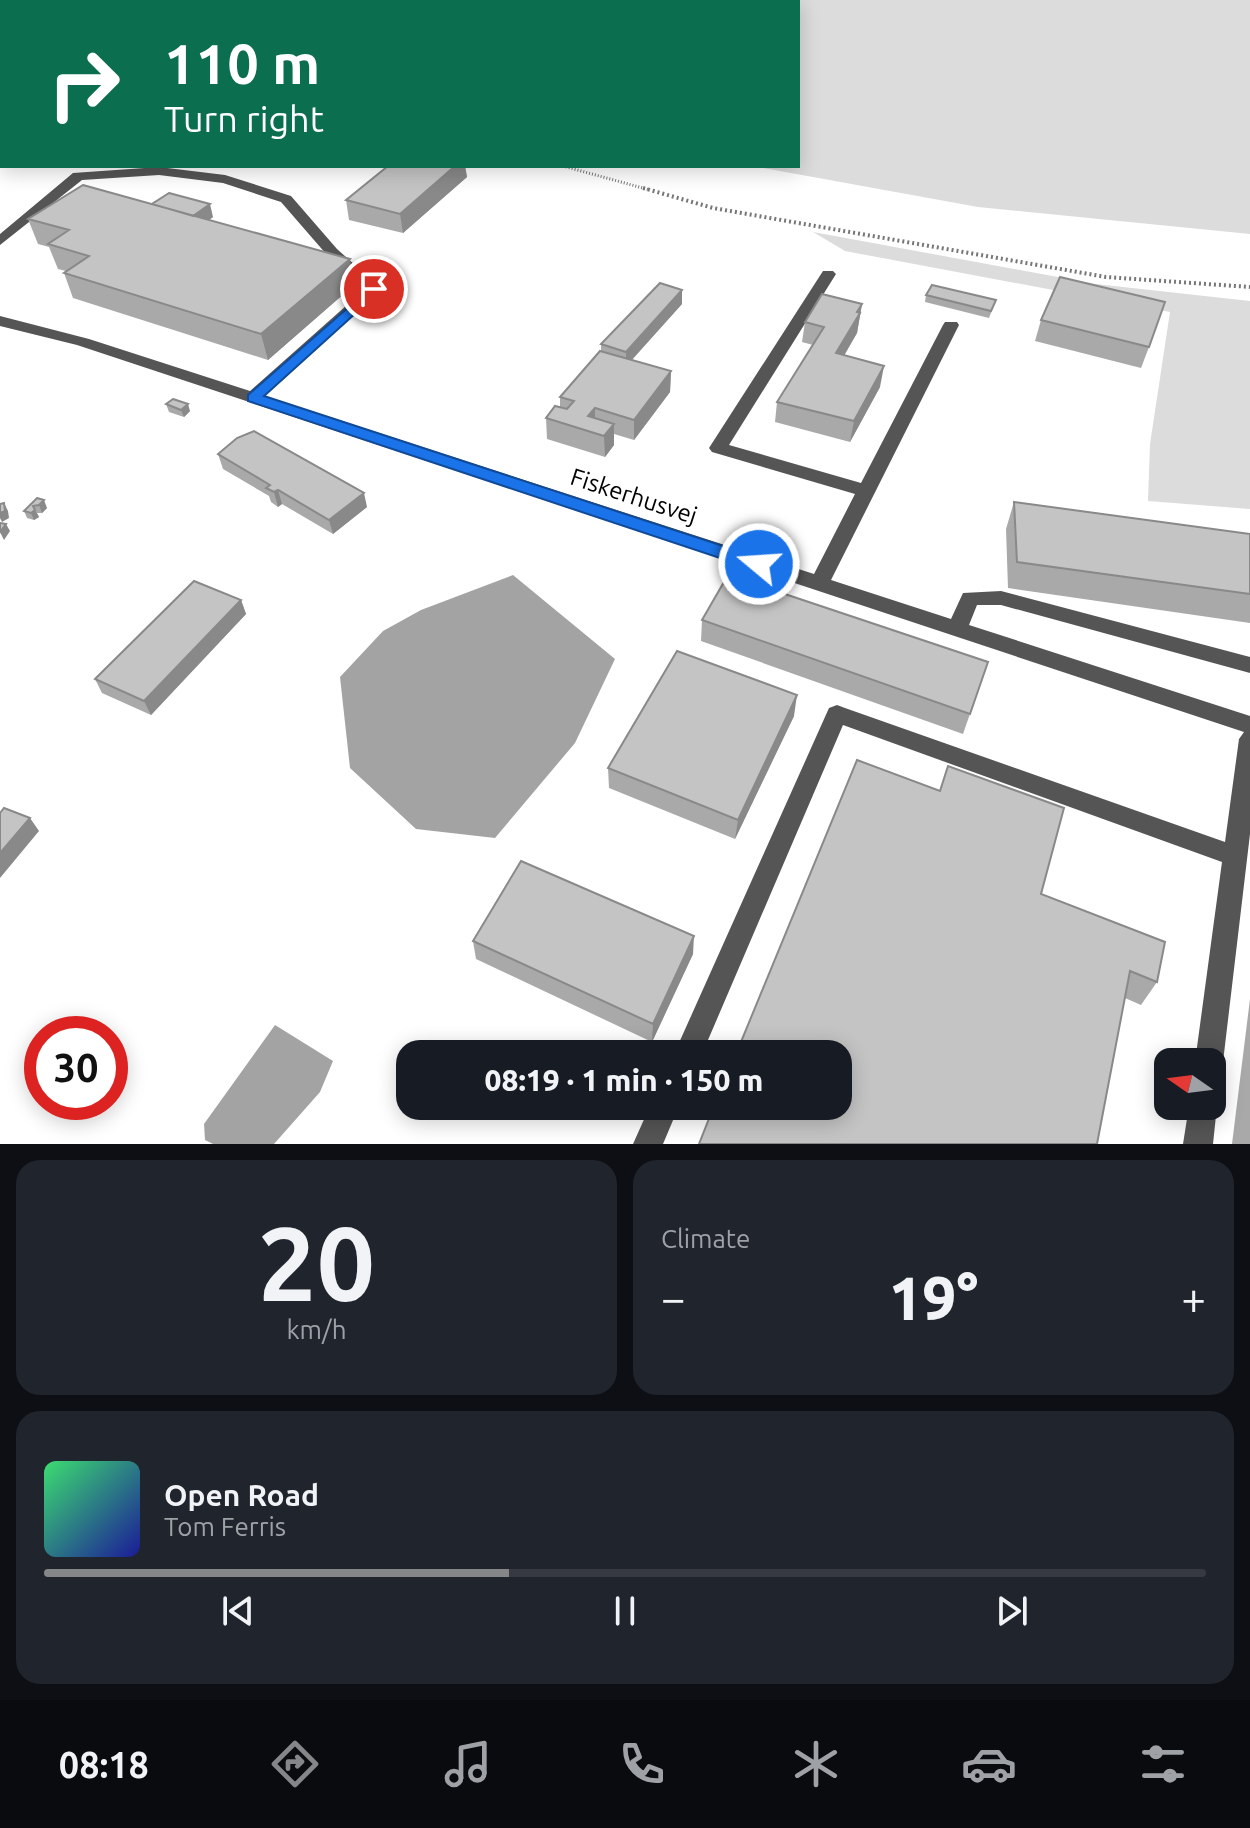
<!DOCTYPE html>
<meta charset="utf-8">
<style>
:root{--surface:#171b24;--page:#20242c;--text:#f1f3f6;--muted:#9ea1a6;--line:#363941;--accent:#858687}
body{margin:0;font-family:Ubuntu,sans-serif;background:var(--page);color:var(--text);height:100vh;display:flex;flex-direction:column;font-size:30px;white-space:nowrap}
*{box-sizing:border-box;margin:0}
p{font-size:26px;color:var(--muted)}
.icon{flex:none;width:44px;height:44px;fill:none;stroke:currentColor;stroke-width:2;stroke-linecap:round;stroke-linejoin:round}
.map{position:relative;height:1144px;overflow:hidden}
.sheet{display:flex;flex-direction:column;gap:16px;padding:16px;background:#0d0f14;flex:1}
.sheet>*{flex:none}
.banner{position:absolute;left:0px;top:0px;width:800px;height:168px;box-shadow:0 4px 20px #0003;background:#0b6e4f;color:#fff;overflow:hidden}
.needle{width:52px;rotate:284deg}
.tools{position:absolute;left:1154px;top:1048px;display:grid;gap:16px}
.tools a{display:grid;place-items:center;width:72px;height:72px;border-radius:16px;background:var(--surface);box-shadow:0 4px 20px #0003;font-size:40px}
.speed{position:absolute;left:24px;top:1016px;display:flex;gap:16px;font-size:40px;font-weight:700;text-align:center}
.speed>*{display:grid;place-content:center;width:104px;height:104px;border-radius:50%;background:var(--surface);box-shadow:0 4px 20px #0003;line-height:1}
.speed .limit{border:12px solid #d22;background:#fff;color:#111}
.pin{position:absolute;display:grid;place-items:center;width:68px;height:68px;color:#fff;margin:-34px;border:4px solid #fff;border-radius:50%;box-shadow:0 2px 8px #0007}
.me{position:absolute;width:88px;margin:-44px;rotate:288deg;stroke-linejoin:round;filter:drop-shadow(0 0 6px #0008)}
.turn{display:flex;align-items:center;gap:28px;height:168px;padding:0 32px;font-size:36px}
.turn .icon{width:104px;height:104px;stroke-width:2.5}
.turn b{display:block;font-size:56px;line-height:68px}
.big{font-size:60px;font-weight:800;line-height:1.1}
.sheet .card{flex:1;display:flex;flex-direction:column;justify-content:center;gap:12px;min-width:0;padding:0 28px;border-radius:24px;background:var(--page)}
.sheet .dial{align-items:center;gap:0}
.dial b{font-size:104px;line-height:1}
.song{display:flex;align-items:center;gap:24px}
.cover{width:96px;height:96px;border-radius:12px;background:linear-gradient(135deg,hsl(140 70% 55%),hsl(240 70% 35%))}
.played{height:8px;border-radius:4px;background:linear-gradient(90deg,var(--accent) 40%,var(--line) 40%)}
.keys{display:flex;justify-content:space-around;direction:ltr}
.heat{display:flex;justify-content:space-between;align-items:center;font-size:44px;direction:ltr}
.sheet .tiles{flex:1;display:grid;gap:16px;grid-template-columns:1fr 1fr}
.card:last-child{grid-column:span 2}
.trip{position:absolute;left:396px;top:1040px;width:456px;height:80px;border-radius:24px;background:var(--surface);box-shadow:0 4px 20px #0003;font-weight:800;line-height:80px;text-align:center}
.tabs{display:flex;height:128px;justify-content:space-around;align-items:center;background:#090b0e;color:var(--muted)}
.tabs .icon{width:56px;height:56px}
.tabs .on{color:var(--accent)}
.tabs b{font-size:36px;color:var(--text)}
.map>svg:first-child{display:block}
.green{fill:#dcdcdc}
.water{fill:#a3a3a3}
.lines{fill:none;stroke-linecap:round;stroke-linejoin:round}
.path-far1{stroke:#777;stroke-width:3;stroke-dasharray:1 2;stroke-linecap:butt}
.path{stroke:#777;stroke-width:4;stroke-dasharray:2 3;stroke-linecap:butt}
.minor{fill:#555;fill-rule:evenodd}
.wall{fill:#a9a9a9}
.shaded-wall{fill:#898989}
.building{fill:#c4c4c4;stroke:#898989;stroke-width:2}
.route{fill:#1a73e8;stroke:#114b97;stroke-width:2}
.labels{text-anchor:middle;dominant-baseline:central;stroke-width:8;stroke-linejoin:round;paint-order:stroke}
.street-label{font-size:24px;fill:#000;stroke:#fff}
</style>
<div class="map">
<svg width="1250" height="1144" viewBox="0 0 1250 1144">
<rect width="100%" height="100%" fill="#fff"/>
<!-- green -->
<path class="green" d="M0,0H1250V234L978,207L753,166H798V2H2V47Z
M813,232L1096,284L1250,301V509L1148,501L1150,444L1170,312L845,251Z"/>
<!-- water -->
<path class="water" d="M513,575L615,659L575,743L495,838L416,829L350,768L340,677L383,631L421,610Z
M275,1025L333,1061L320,1092L274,1144H213L205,1140L204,1124Z"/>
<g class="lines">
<!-- path-far1 -->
<path class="path-far1" d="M563,166L650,190"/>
<!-- path -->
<path class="path" d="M643,188L713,208L1106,277L1250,287"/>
<!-- minor -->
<path class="minor" d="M159,167L225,175L291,196L337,249L382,289L265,396L814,574L855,494L712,452L709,448L823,271H833L836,274L729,445L861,483L943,325L945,322H957L959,325L831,580L951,619L963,593L1001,591L1250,657V673L1001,605H977L969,625L1250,716V834L1223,1062L1219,1072L1212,1075V1062H1195L1222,862L843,725L702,1054H674L829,708L837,705L845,708L1225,842L1239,739L1244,732L77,345L0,326V316L89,339L250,391L365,289L327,255L281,202L223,183L159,175L82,180L0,245V234L73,173Z
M1212,1095L1217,1106L1213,1144H1183L1189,1106H1212Z
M650,1106H679L663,1144H633Z"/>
</g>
<!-- wall -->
<path class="wall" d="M388,166H465L467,177L403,233L349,220L346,200Z
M152,204L213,217L209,220L354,285L268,360L73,298L64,273L66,271L58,269L49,247L38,244L28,219Z
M926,295L996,300L989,318L925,302Z
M682,304L632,360L671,371L670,392L634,440L614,434V445L605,457L547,439L546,418L560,407V397L601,351V344Z
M862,304L857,333L844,356L880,387L850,442L775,422L777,402L813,345L802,342L805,322Z
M1041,320L1149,347L1141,368L1035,341Z
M166,404L190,411L184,417L169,412Z
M218,454L367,507L333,534L282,504L278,507L271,502L269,496L223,469Z
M37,498L47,508L42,513H37L39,517L34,520L27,518L24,511Z
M1014,502L1250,534V623L1008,588L1006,529Z
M241,600L246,614L151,715L102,693L95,679Z
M702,620L988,662L963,734L701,641Z
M794,716L735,839L609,788L608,768Z
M1041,894L1157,982L1141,1005L1125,998Z
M473,941L693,954L652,1042L476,959Z
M1250,999V1144H1232Z"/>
<!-- shaded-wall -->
<path class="shaded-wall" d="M455,166H465L467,177L403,233L400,214Z
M210,204L213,217L189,234L186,221Z
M350,259L354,285L268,360L261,334Z
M682,290V304L626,366V352Z
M862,304L857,333L833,374L836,353Z
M884,366L880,387L850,442L854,421Z
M671,371L670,392L634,440V420Z
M188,404L190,411L184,417L181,410Z
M595,408V428L588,416Z
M614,424V445L605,457L604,436Z
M278,490L282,504L278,507L274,492Z
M364,493L367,507L333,534L329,520Z
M44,500L47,508L42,513L39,505Z
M4,503L8,511L9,518L2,522L0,518V513Z
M35,510L39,517L34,520L31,513Z
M6,524L10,531L4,540L0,532Z
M241,600L246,614L151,715L144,701Z
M797,695L794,716L735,839L738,820Z
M30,818L39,831L0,878V853Z
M694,936L693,954L652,1042L653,1024Z"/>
<!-- building -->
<path class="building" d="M388,166H455L400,214L346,200Z
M83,185L350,259L261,334L64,273L89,256L48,244L69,230L28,219Z
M169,193L210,204L193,216L152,204Z
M1060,277L1165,302L1149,347L1041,320Z
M660,283L682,290L626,352L601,344Z
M932,285L996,300L991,311L926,295Z
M822,294L862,304L857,312L860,313L836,353L884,366L854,421L777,402L824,327L805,322Z
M600,351L671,371L634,420L595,408L588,416L614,424L604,436L546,418L555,406L567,409L574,401L560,397Z
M173,399L188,404L181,410L166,404Z
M254,431L364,493L329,520L278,490L274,492L266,488L270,485L218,454L237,438Z
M37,498L44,500L39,505L33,506L35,510L31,513L24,511Z
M1014,502L1250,534V594L1017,562Z
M4,503L5,511L0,513V504Z
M0,523L6,524L0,532Z
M728,575L988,662L970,714L702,620Z
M194,581L241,600L144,701L95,679Z
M677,651L797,695L738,820L608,768Z
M857,760L940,791L948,766L1064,808L1041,894L1165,942L1157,982L1130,971L1097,1144H699L714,1106H838V1054H736Z
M4,808L30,818L0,853V813Z
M521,861L694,936L653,1024L473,941Z"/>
<!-- route -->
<path class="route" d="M374,285L381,289L379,292L264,396L766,560V569H753L248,401V395Z"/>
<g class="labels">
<!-- street labels -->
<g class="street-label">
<text transform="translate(634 496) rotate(18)">Fiskerhusvej</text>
</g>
</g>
</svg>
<div class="tools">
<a><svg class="needle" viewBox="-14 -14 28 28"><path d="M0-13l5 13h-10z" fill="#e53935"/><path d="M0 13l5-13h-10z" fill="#9ea1a6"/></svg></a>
</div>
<div class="speed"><div class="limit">30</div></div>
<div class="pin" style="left:374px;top:289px;background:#d93025"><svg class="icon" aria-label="arrive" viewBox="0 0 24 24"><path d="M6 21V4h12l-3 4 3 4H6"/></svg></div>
<svg class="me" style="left:759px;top:564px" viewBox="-20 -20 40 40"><circle r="17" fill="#1a73e8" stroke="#fff" stroke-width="3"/><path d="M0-11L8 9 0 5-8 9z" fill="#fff"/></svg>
<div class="trip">08:19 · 1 min · 150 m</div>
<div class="banner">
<div class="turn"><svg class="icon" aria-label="right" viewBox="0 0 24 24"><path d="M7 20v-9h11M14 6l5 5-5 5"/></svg><div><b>110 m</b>Turn right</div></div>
</div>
</div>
<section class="sheet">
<div class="tiles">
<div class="card dial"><b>20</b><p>km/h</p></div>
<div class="card"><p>Climate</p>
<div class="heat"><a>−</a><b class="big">19°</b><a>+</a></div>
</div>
<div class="card">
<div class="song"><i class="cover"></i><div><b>Open Road</b><p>Tom Ferris</p></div></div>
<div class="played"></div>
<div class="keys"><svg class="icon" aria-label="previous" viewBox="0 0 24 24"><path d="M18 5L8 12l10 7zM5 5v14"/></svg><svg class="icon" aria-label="pause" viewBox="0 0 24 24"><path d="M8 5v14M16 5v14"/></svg><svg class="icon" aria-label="next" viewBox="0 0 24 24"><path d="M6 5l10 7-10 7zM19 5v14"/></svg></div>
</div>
</div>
</section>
<nav class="tabs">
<b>08:18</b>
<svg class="icon on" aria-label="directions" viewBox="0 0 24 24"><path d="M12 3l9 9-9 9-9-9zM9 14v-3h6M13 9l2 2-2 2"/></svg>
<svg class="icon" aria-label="music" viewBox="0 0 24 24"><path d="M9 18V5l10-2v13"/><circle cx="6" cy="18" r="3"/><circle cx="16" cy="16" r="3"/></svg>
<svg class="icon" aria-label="phone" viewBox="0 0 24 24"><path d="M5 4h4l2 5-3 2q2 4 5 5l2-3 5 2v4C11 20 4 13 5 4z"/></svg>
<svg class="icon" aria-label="climate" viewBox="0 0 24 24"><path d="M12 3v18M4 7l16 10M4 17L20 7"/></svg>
<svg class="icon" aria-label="car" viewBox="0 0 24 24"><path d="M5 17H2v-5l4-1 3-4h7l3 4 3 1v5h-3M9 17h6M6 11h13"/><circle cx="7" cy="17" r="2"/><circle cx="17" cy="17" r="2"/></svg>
<svg class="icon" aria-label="filters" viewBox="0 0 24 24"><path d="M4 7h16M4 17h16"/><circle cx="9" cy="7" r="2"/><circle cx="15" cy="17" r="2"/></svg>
</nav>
